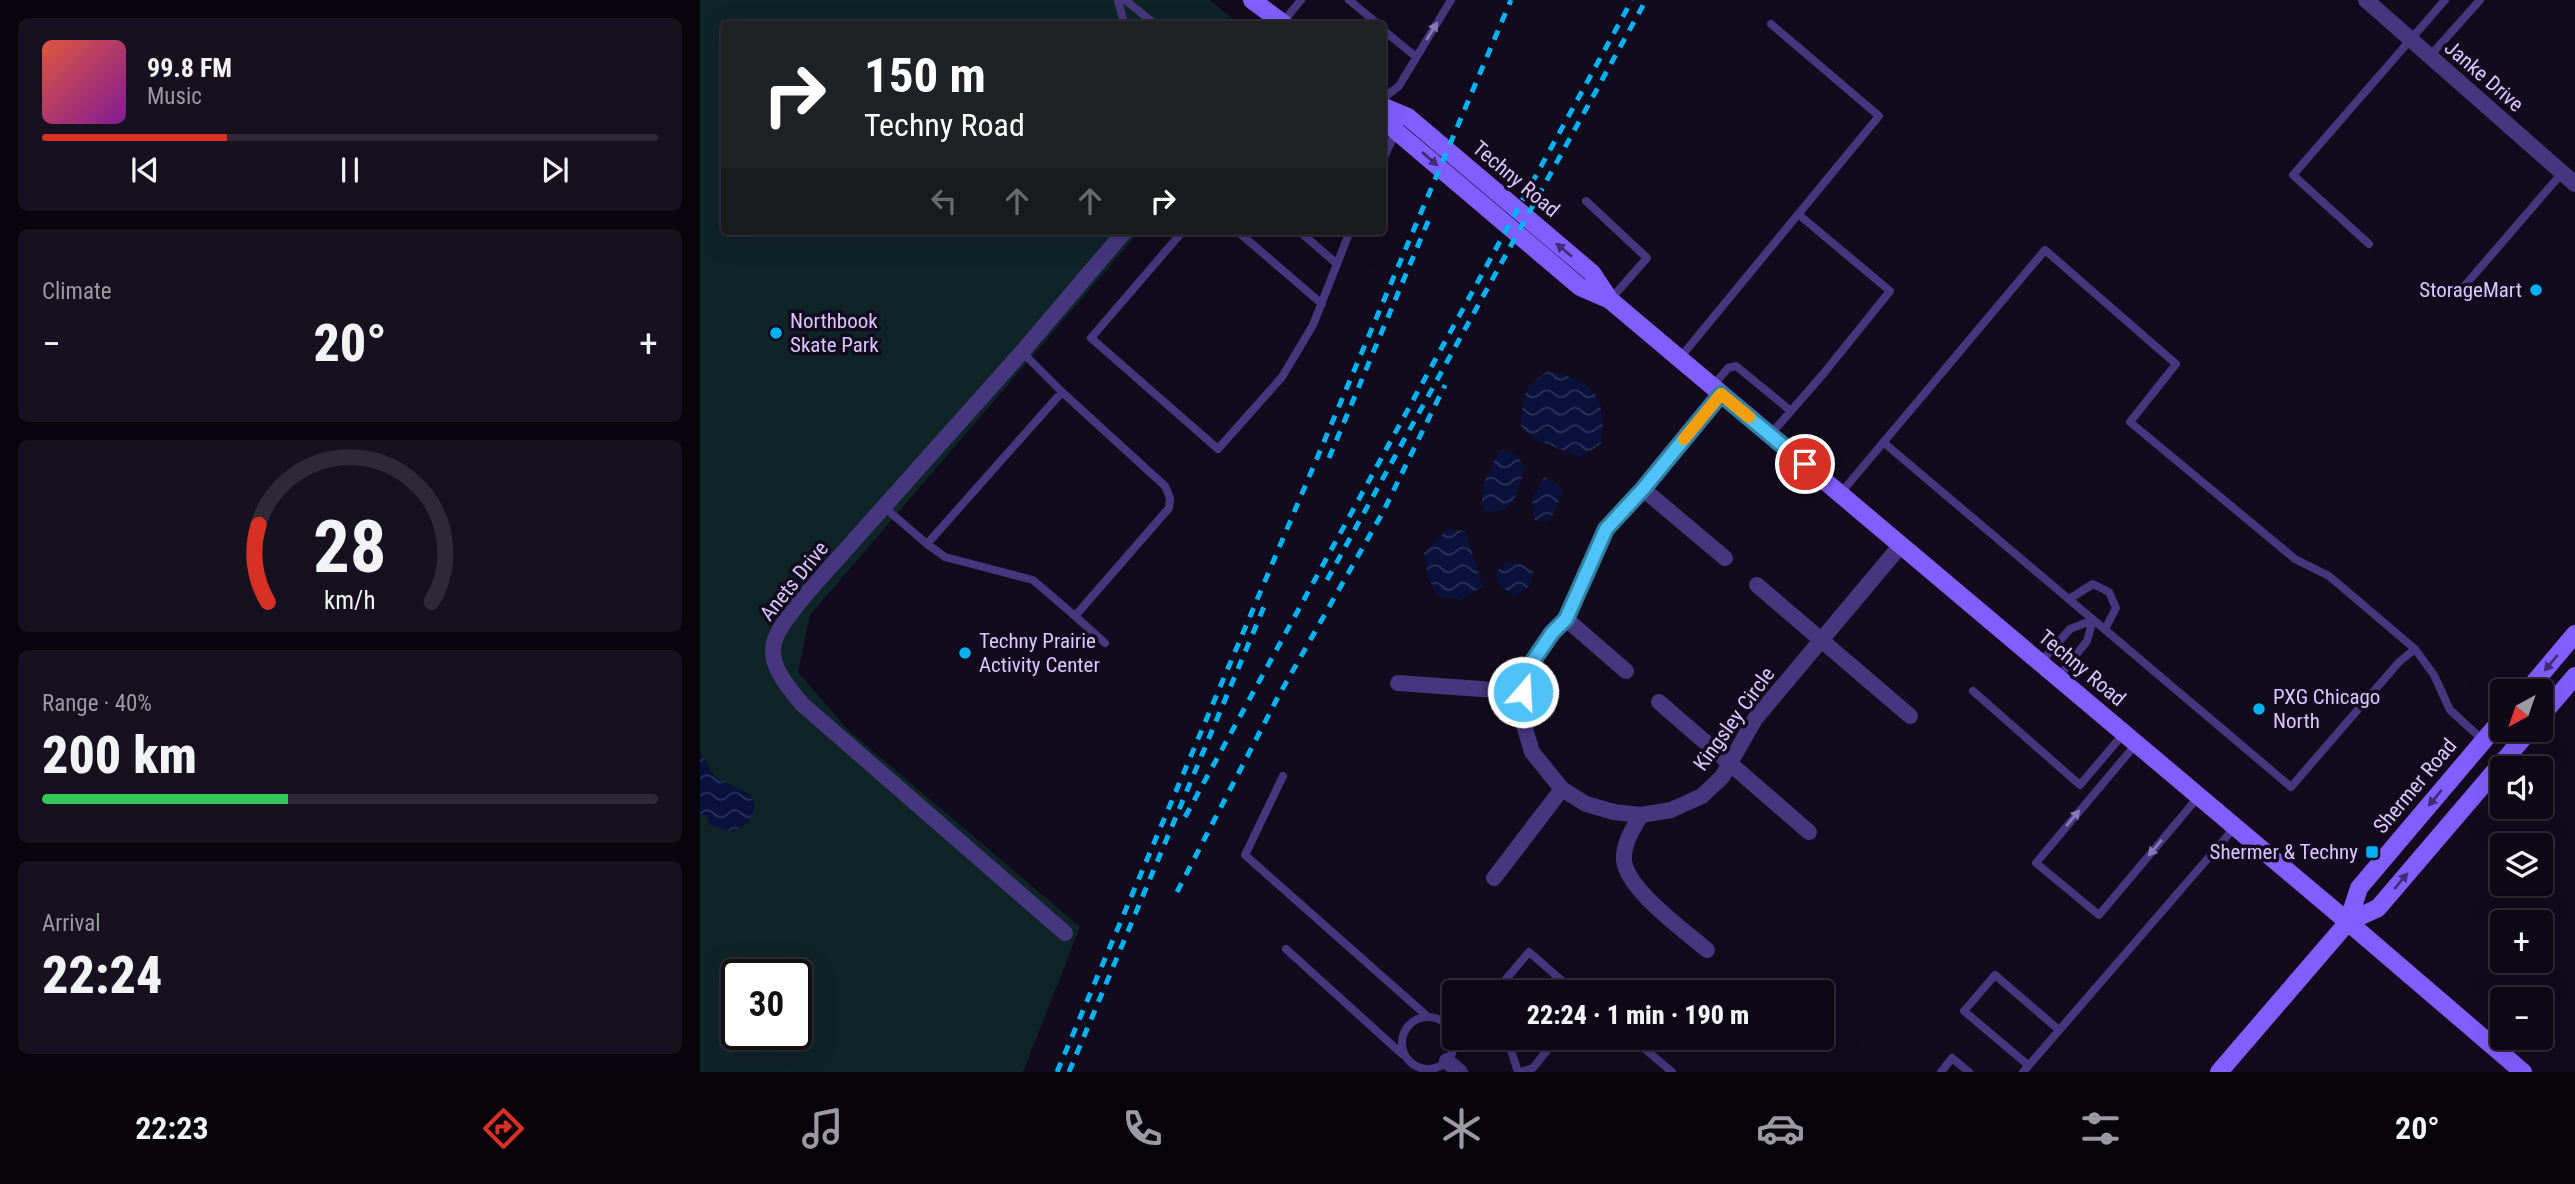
<!DOCTYPE html>
<meta charset="utf-8">
<style>
:root{--surface:#0e0816;--page:#17111f;--text:#f1f3f6;--muted:#9b9aa1;--line:#2e2935;--accent:#d93025}
body{margin:0;font-family:"Roboto Condensed",sans-serif;background:var(--page);color:var(--text);height:100vh;display:flex;flex-direction:column;font-size:26px;white-space:nowrap}
*{box-sizing:border-box;margin:0}
p{font-size:23px;color:var(--muted)}
.icon{flex:none;width:38px;height:38px;fill:none;stroke:currentColor;stroke-width:2;stroke-linecap:round;stroke-linejoin:round}
.map{position:relative;flex:1;overflow:hidden}
.sheet{display:flex;flex-direction:column;gap:18px;padding:18px;background:#08040c;width:700px}
.sheet>*{flex:none}
.guide{position:absolute;left:21px;top:21px;width:665px;height:214px;border-radius:7px;box-shadow:0 7px 28px #0002,0 0 0 2px var(--line);background:#202124;color:#fff;overflow:hidden}
.needle{width:46px;rotate:220deg}
.buttons{position:absolute;left:1790px;top:679px;display:grid;gap:14px}
.buttons a{display:grid;place-items:center;width:63px;height:63px;border-radius:7px;background:var(--surface);box-shadow:0 7px 28px #0002,0 0 0 2px var(--line);font-size:35px}
.speed{position:absolute;left:21px;top:959px;display:flex;gap:14px;font-size:35px;font-weight:700;text-align:center}
.speed>*{display:grid;place-content:center;width:91px;height:91px;border-radius:50%;background:var(--surface);box-shadow:0 7px 28px #0002,0 0 0 2px var(--line);line-height:1}
.speed .limit{border:4px solid #111;border-radius:10px;background:#fff;color:#111}
.pin{position:absolute;display:grid;place-items:center;width:60px;height:60px;color:#fff;margin:-30px;border:4px solid #fff;border-radius:50%;box-shadow:0 2px 7px #0007}
.me{position:absolute;width:77px;margin:-38px;rotate:19deg;stroke-linejoin:round;filter:drop-shadow(0 0 5px #0008)}
.turn{display:flex;align-items:center;gap:24px;height:147px;padding:0 28px;font-size:32px}
.turn .icon{width:91px;height:91px;stroke-width:2.5}
.turn b{display:block;font-size:49px;line-height:60px}
.lanes{display:flex;align-items:center;height:66px;padding:0 28px;background:#0003;justify-content:center;gap:35px;direction:ltr}
.lanes .off{opacity:.35}
.big{font-size:52px;font-weight:800;line-height:1.1}
.sheet .widget{flex:1;display:flex;flex-direction:column;justify-content:center;gap:10px;min-width:0;padding:0 24px;border-radius:10px;background:var(--page)}
.sheet .dial{align-items:center;gap:0}
.dial svg{height:182px;overflow:visible;fill:none;stroke:var(--line);stroke-width:7;stroke-linecap:round;text-anchor:middle}
.dial text{fill:var(--text);stroke:none}
.song{display:flex;align-items:center;gap:21px}
.cover{width:84px;height:84px;border-radius:10px;background:linear-gradient(135deg,hsl(10 70% 55%),hsl(290 70% 35%))}
.played{height:7px;border-radius:4px;background:linear-gradient(90deg,var(--accent) 30%,var(--line) 30%)}
.keys{display:flex;justify-content:space-around;direction:ltr}
.heat{display:flex;justify-content:space-between;align-items:center;font-size:38px;direction:ltr}
.charge{height:10px;border-radius:5px;background:linear-gradient(90deg,#34c759 40%,var(--line) 0)}
.trip{position:absolute;left:742px;top:980px;width:392px;height:70px;border-radius:7px;background:var(--surface);box-shadow:0 7px 28px #0002,0 0 0 2px var(--line);font-weight:800;line-height:70px;text-align:center}
.tab-bar{display:flex;height:112px;justify-content:space-around;align-items:center;background:#060309;color:var(--muted)}
.tab-bar .icon{width:49px;height:49px}
.tab-bar .selected{color:var(--accent)}
.tab-bar b{font-size:32px;color:var(--text)}
main{display:flex;flex:1;min-height:0}
.map>svg:first-child{display:block}
.green{fill:#0e2427;fill-rule:evenodd}
.water{fill:url(#water-waves)}
.lines{fill:none;stroke-linecap:round;stroke-linejoin:round}
.lane{stroke:#45367d;stroke-width:8}
.street{stroke:#45367d;stroke-width:16}
.secondary{stroke:#7f5fff;stroke-width:18}
.rail{stroke:#00b1f3;stroke-width:5;stroke-dasharray:10 9;stroke-linecap:butt}
.oneway{fill:#8778b8}
.oneway2{fill:#3e2d77}
.route-casing{stroke:#337fa1;stroke-width:18}
.route{stroke:#4fc3f7;stroke-width:12}
.slow{stroke:#f59e0b;stroke-width:12}
.poi-dot{fill:#00b1f3;stroke:#120b1d;stroke-width:2.5}
.labels{text-anchor:middle;dominant-baseline:central;stroke-width:7;stroke-linejoin:round;paint-order:stroke}
.street-label{font-size:21px;fill:#d8c8ff;stroke:#120b1d}
.poi-label{font-size:21px;fill:#d8c8ff;stroke:#120b1d;text-anchor:start}
</style>
<main>
<section class="sheet">
<div class="widget">
<div class="song"><i class="cover"></i><div><b>99.8 FM</b><p>Music</p></div></div>
<div class="played"></div>
<div class="keys"><svg class="icon" aria-label="previous" viewBox="0 0 24 24"><path d="M18 5L8 12l10 7zM5 5v14"/></svg><svg class="icon" aria-label="pause" viewBox="0 0 24 24"><path d="M8 5v14M16 5v14"/></svg><svg class="icon" aria-label="next" viewBox="0 0 24 24"><path d="M6 5l10 7-10 7zM19 5v14"/></svg></div>
</div>
<div class="widget"><p>Climate</p>
<div class="heat"><a>−</a><b class="big">20°</b><a>+</a></div>
</div>
<div class="widget dial"><svg viewBox="0 0 100 80">
<path d="M14 69A42 42 0 1 1 86 69"/>
<path d="M14 69A42 42 0 0 1 10 35" stroke="#d93025"/>
<text x="50" y="56" font-size="32" font-weight="700">28</text>
<text x="50" y="72" font-size="11">km/h</text>
</svg></div>
<div class="widget"><p>Range · 40%</p><b class="big">200 km</b><div class="charge"></div></div>
<div class="widget"><p>Arrival</p><b class="big">22:24</b></div>
</section>
<div class="map">
<svg width="1875" height="1072" viewBox="0 0 1875 1072">
<defs>
<pattern id="water-waves" width="16" height="10" patternUnits="userSpaceOnUse" patternTransform="scale(1.75)"><rect width="16" height="10" fill="#08123a"/><path d="M0 5q4-4 8 0t8 0" fill="none" stroke="#2b3358"/></pattern>
</defs>
<rect width="100%" height="100%" fill="#120b1d"/>
<!-- green -->
<path class="green" d="M0,0H510L539,24H24V231H440L110,615L98,672L147,729L380,927L323,1072H0ZM37,975H96V1034H37Z"/>
<!-- water -->
<path class="water" d="M848,371C895,380 907,397 901,444L880,457L837,440L821,427C822,398 823,387 848,371Z
M800,450C813,452 819,456 825,468C816,492 817,515 784,511C777,488 790,470 800,450Z
M845,477L864,489L853,515L847,522L835,520C829,504 834,489 845,477Z
M748,529L765,531L783,586L761,600L737,596L728,577L724,553Z
M807,562L821,564L833,570L831,585L814,597L800,585L795,573Z
M0,751L15,777L51,795L55,807L49,822L32,832L10,825L7,815H0Z"/>
<g class="lines">
<!-- lane -->
<path class="lane" d="M418,0L424,24
M425,0L455,24
M649,0L678,24
M583,22L601,0
M682,29L716,57
M1730,56L1780,0
M682,99L699,86L751,0
M682,161L696,132
M886,201L947,258L910,300
M483,231L391,338L518,449L582,377L613,325L650,231
M537,231L622,304
M599,231L637,264
M1669,244L1593,175L1745,0
M1761,290L1862,173
M979,359L1179,116L1071,24
M1012,387L1028,368L1036,366L1091,411
M1070,435L1124,373L1190,291L1098,214
M1183,442L1591,787L1699,662L1715,649
M1140,494L1345,250L1476,364L1430,422L1595,559L1629,576L1715,649L1734,675L1750,710L1784,741
M184,507L227,544L362,392L322,352
M227,544L245,557L333,580L375,616L469,508L470,498L465,486L362,392
M1369,599L1393,584L1409,592L1416,608L1405,629
M375,616L405,643
M1340,663L1370,629L1393,620L1387,641L1358,678
M1273,691L1380,785L1424,733
M1436,744L1336,863L1399,915L1499,796
M583,776L545,855L727,1016
M586,949L702,1054
M795,992L829,952L875,992
M702 1043a26 26 0 1 1 52 0a26 26 0 1 1-52 0Z
M798,1038L811,1050L818,1072
M932,1038L972,1072
M1328,1065L1264,1011L1295,975L1359,1030
M821,1072L833,1068L857,1038
M1241,1072L1252,1058L1269,1072
M1323,1072L1535,827"/>
<!-- street -->
<path class="street" d="M1666,0L1875,184
M1021,394L943,489L906,529L866,619L852,633L833,661L823,692V722L832,752L862,789L886,804L914,812L941,815L971,810L1002,796L1022,777L1055,719L1201,545
M943,489L1025,558
M1057,585L1210,716
M866,619L926,671
M698,683L823,692
M959,702L1109,832
M941,815C933,829 923,843 924,860C926,889 985,931 1007,950
M794,878L862,789
M365,933L103,705C58,653 67,642 107,593L322,352L425,231
M747,1061L760,1072"/>
<!-- secondary -->
<path class="secondary" d="M552,0L584,24
M682,106L708,117L892,273L910,300
M682,111L696,131L880,287L910,300L1648,922L1823,1072
M1827,691L1875,634
M1841,716L1875,676
M1648,922L1659,888L1802,719
M1519,1072L1648,922L1678,908L1830,730"/>
<!-- rail -->
<path class="rail" d="M629,458L729,219
M627,580L946,0
M485,817L932,0
M477,892L579,695L683,512L745,385
M357,1072L811,0
M369,1072L566,602"/>
</g>
<!-- one-way arrows -->
<defs><path id="oneway-solid" d="M-6-.8H1V-3.2L6.5 0L1 3.2V.8H-6Z" transform="scale(1.75)"/></defs>
<g class="oneway">
<use href="#oneway-solid" transform="translate(732 31) rotate(-58)"/>
<use href="#oneway-solid" transform="translate(1373 818) rotate(-50)"/>
<use href="#oneway-solid" transform="translate(1455 848) rotate(130)"/>
</g>
<g class="oneway2">
<use href="#oneway-solid" transform="translate(730 159) rotate(41)"/>
<use href="#oneway-solid" transform="translate(864 250) rotate(-140)"/>
<use href="#oneway-solid" transform="translate(1851 663) rotate(130)"/>
<use href="#oneway-solid" transform="translate(1735 798) rotate(130)"/>
<use href="#oneway-solid" transform="translate(1701 881) rotate(-50)"/>
</g>
<g class="lines">
<!-- route casing -->
<g class="route-casing">
<path id="route" d="M823,692L833,661L852,633L866,619L906,529L943,489L1021,394L1105,464"/>
</g>
<!-- route -->
<use href="#route" class="route"/>
<!-- slow -->
<path class="slow" d="M984,439L1021,394L1049,417"/>
</g>
<!-- markers -->
<g class="poi-dot">
<circle cx="1836" cy="290" r="7"/>
<circle cx="76" cy="333" r="7"/>
<circle cx="265" cy="653" r="7"/>
<circle cx="1559" cy="709" r="7"/>
<rect x="1665" y="845" width="14" height="14" rx="3.5"/>
</g>
<g class="labels">
<!-- street labels -->
<g class="street-label">
<text transform="translate(1784 76) rotate(41)">Janke Drive</text>
<text transform="translate(816 179) rotate(40)">Techny Road</text>
<text transform="translate(94 581) rotate(-51)">Anets Drive</text>
<text transform="translate(1382 668) rotate(40)">Techny Road</text>
<text transform="translate(1034 719) rotate(-54)">Kingsley Circle</text>
<text transform="translate(1715 786) rotate(-50)">Shermer Road</text>
</g>
<!-- poi labels -->
<g class="poi-label">
<text x="1822" y="290" text-anchor="end">StorageMart</text>
<text x="90" y="321">Northbook<tspan x="90" dy="24">Skate Park</tspan></text>
<text x="279" y="641">Techny Prairie<tspan x="279" dy="24">Activity Center</tspan></text>
<text x="1573" y="697">PXG Chicago<tspan x="1573" dy="24">North</tspan></text>
<text x="1658" y="852" text-anchor="end">Shermer &amp; Techny</text>
</g>
</g>
</svg>
<div class="buttons">
<a><svg class="needle" viewBox="-14 -14 28 28"><path d="M0-13l5 13h-10z" fill="#e53935"/><path d="M0 13l5-13h-10z" fill="#9b9aa1"/></svg></a>
<a><svg class="icon" aria-label="sound" viewBox="0 0 24 24"><path d="M4 9h4l5-4v14l-5-4H4zM17 9q2 3 0 6"/></svg></a>
<a><svg class="icon" aria-label="layers" viewBox="0 0 24 24"><path d="M12 4l9 5-9 5-9-5zM3 14l9 5 9-5"/></svg></a>
<a>+</a>
<a>−</a>
</div>
<div class="speed"><div class="limit">30</div></div>
<div class="pin" style="left:1105px;top:464px;background:#d93025"><svg class="icon" aria-label="arrive" viewBox="0 0 24 24"><path d="M6 21V4h12l-3 4 3 4H6"/></svg></div>
<svg class="me" style="left:823px;top:692px" viewBox="-20 -20 40 40"><circle r="17" fill="#4fc3f7" stroke="#fff" stroke-width="3"/><path d="M0-11L8 9 0 5-8 9z" fill="#fff"/></svg>
<div class="trip">22:24 · 1 min · 190 m</div>
<div class="guide">
<div class="turn"><svg class="icon" aria-label="right" viewBox="0 0 24 24"><path d="M7 20v-9h11M14 6l5 5-5 5"/></svg><div><b>150 m</b>Techny Road</div></div>
<div class="lanes"><svg class="icon off" aria-label="left" viewBox="0 0 24 24"><path d="M17 20v-9H6M10 6l-5 5 5 5"/></svg><svg class="icon off" aria-label="ahead" viewBox="0 0 24 24"><path d="M12 20V5M6 11l6-6 6 6"/></svg><svg class="icon off" aria-label="ahead" viewBox="0 0 24 24"><path d="M12 20V5M6 11l6-6 6 6"/></svg><svg class="icon" aria-label="right" viewBox="0 0 24 24"><path d="M7 20v-9h11M14 6l5 5-5 5"/></svg></div>
</div>
</div>
</main>
<nav class="tab-bar">
<b>22:23</b>
<svg class="icon selected" aria-label="directions" viewBox="0 0 24 24"><path d="M12 3l9 9-9 9-9-9zM9 14v-3h6M13 9l2 2-2 2"/></svg>
<svg class="icon" aria-label="music" viewBox="0 0 24 24"><path d="M9 18V5l10-2v13"/><circle cx="6" cy="18" r="3"/><circle cx="16" cy="16" r="3"/></svg>
<svg class="icon" aria-label="phone" viewBox="0 0 24 24"><path d="M5 4h4l2 5-3 2q2 4 5 5l2-3 5 2v4C11 20 4 13 5 4z"/></svg>
<svg class="icon" aria-label="climate" viewBox="0 0 24 24"><path d="M12 3v18M4 7l16 10M4 17L20 7"/></svg>
<svg class="icon" aria-label="car" viewBox="0 0 24 24"><path d="M5 17H2v-5l4-1 3-4h7l3 4 3 1v5h-3M9 17h6M6 11h13"/><circle cx="7" cy="17" r="2"/><circle cx="17" cy="17" r="2"/></svg>
<svg class="icon" aria-label="filters" viewBox="0 0 24 24"><path d="M4 7h16M4 17h16"/><circle cx="9" cy="7" r="2"/><circle cx="15" cy="17" r="2"/></svg>
<b>20°</b>
</nav>
